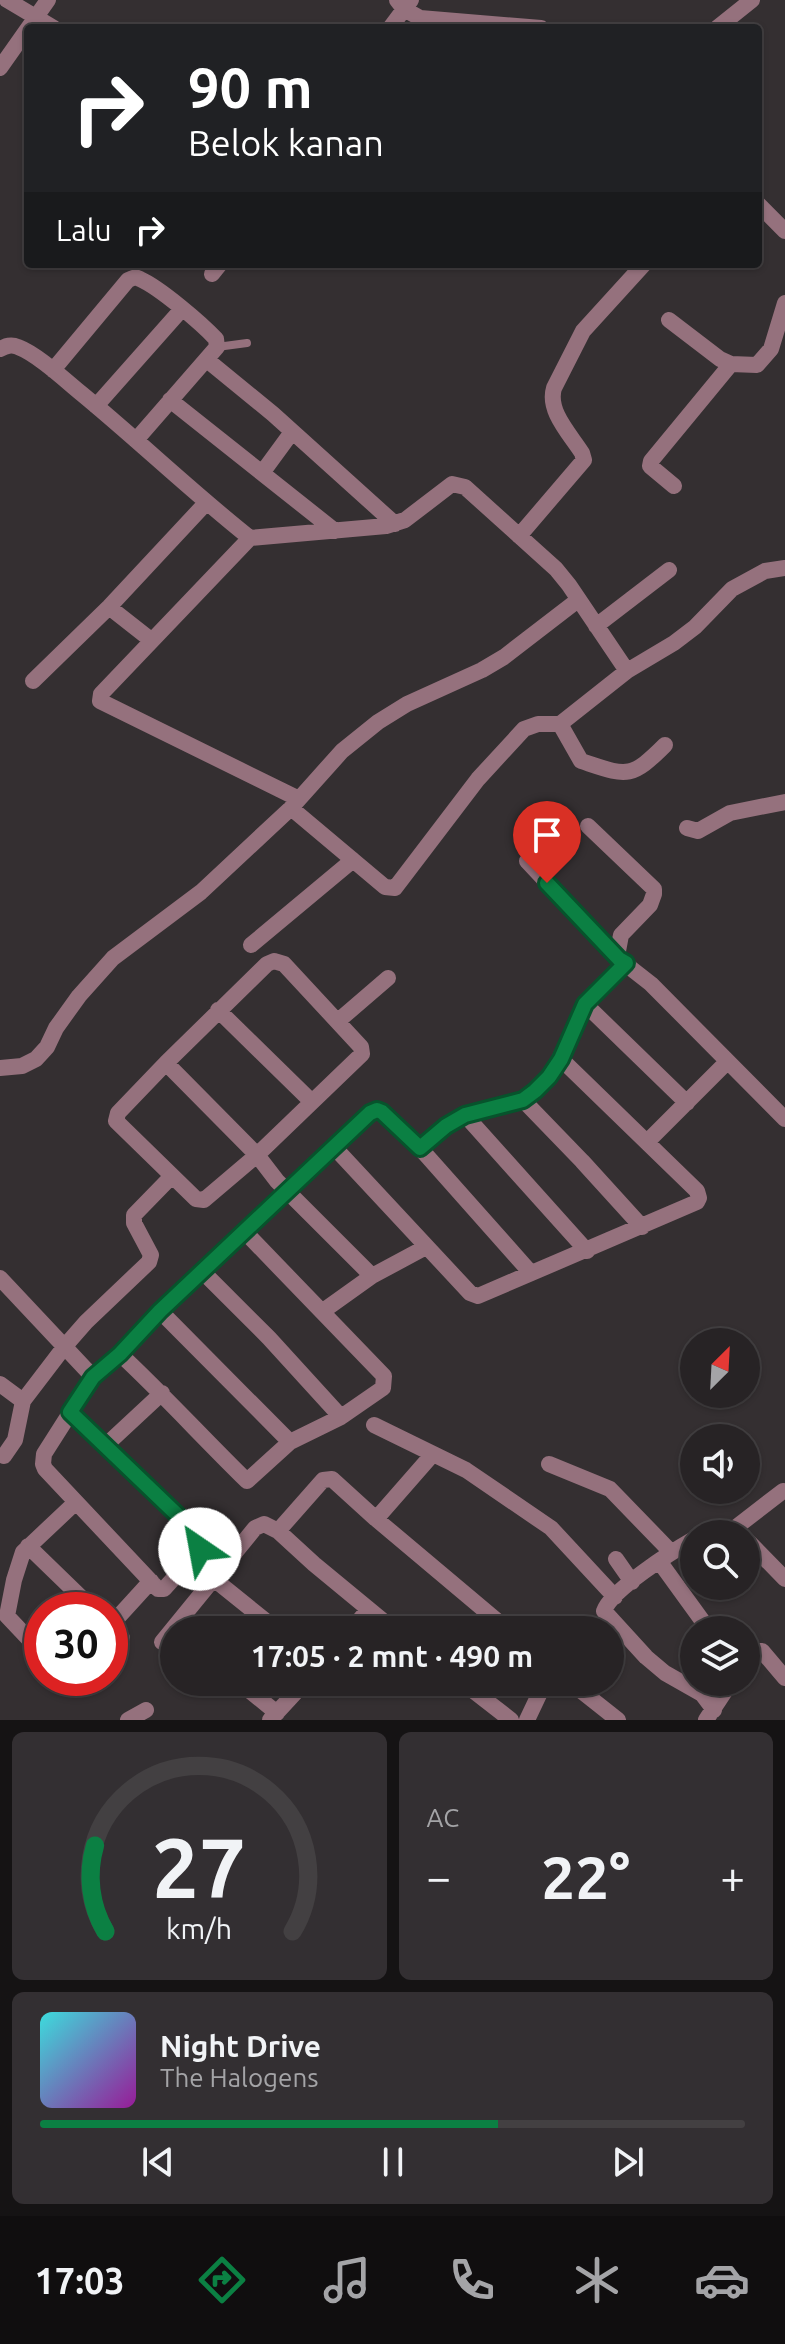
<!DOCTYPE html>
<html lang="id">
<meta charset="utf-8">
<style>
:root{--surface:#272325;--page:#332f32;--text:#f1f3f6;--muted:#a4a4a7;--line:#434042;--accent:#0b8043}
body{margin:0;font-family:Ubuntu,sans-serif;background:var(--page);color:var(--text);height:100vh;display:flex;flex-direction:column;font-size:30px;white-space:nowrap}
*{box-sizing:border-box;margin:0}
p{font-size:26px;color:var(--muted)}
.icon{flex:none;width:44px;height:44px;fill:none;stroke:currentColor;stroke-width:2;stroke-linecap:round;stroke-linejoin:round}
.map{position:relative;height:1720px;overflow:hidden}
.drawer{display:flex;flex-direction:column;gap:12px;padding:12px;background:#151314;flex:1}
.drawer>*{flex:none}
.banner{position:absolute;left:24px;top:24px;width:738px;height:244px;border-radius:8px;box-shadow:0 2px 6px #0004,0 0 0 2px var(--line);background:#202124;color:#fff;overflow:hidden}
.needle{width:52px;rotate:24deg}
.controls{position:absolute;left:680px;top:1328px;display:grid;gap:16px}
.controls a{display:grid;place-items:center;width:80px;height:80px;border-radius:50%;background:var(--surface);box-shadow:0 2px 6px #0004,0 0 0 2px var(--line);font-size:40px}
.speed{position:absolute;left:24px;top:1592px;display:flex;gap:16px;font-size:40px;font-weight:700;text-align:center}
.speed>*{display:grid;place-content:center;width:104px;height:104px;border-radius:50%;background:var(--surface);box-shadow:0 2px 6px #0004,0 0 0 2px var(--line);line-height:1}
.speed .limit{border:12px solid #d22;background:#fff;color:#111}
.pin{position:absolute;display:grid;place-items:center;width:68px;height:68px;color:#fff;margin:-82px -34px;border-radius:50% 50% 50% 0;rotate:-45deg;box-shadow:0 0 8px #0007}
.pin .icon{rotate:45deg}
.me{position:absolute;width:88px;margin:-44px;rotate:327deg;stroke-linejoin:round;filter:drop-shadow(0 0 6px #0008)}
.turn{display:flex;align-items:center;gap:28px;height:168px;padding:0 32px;font-size:36px}
.turn .icon{width:104px;height:104px;stroke-width:2.5}
.turn b{display:block;font-size:56px;line-height:68px}
.then{display:flex;align-items:center;height:76px;padding:0 32px;background:#0003;gap:16px;font-size:30px}
.big{font-size:60px;font-weight:600;line-height:1.1}
.drawer .widget{flex:1;display:flex;flex-direction:column;justify-content:center;gap:12px;min-width:0;padding:0 28px;border-radius:12px;background:var(--page)}
.drawer .dial{align-items:center;gap:0}
.dial svg{height:208px;overflow:visible;fill:none;stroke:var(--line);stroke-width:7;stroke-linecap:round;text-anchor:middle}
.dial text{fill:var(--text);stroke:none}
.song{display:flex;align-items:center;gap:24px}
.cover{width:96px;height:96px;border-radius:12px;background:linear-gradient(135deg,hsl(180 70% 55%),hsl(300 70% 35%))}
.played{height:8px;border-radius:4px;background:linear-gradient(90deg,var(--accent) 65%,var(--line) 65%)}
.keys{display:flex;justify-content:space-around;direction:ltr}
.heat{display:flex;justify-content:space-between;align-items:center;font-size:44px;direction:ltr}
.drawer .tiles{flex:1;display:grid;gap:12px;grid-template-columns:1fr 1fr}
.widget:last-child{grid-column:span 2}
.trip{position:absolute;left:160px;top:1616px;width:464px;height:80px;border-radius:40px;background:var(--surface);box-shadow:0 2px 6px #0004,0 0 0 2px var(--line);font-weight:600;line-height:80px;text-align:center}
.tab-bar{display:flex;height:128px;justify-content:space-around;align-items:center;background:#100e0f;color:var(--muted)}
.tab-bar .icon{width:56px;height:56px}
.tab-bar .active{color:var(--accent)}
.tab-bar b{font-size:36px;color:var(--text)}
.map>svg:first-child{display:block}
.lines{fill:none;stroke-linecap:round;stroke-linejoin:round}
.path{stroke:#736e70;stroke-width:3;stroke-dasharray:4 6;stroke-linecap:butt}
.service{stroke:#95717d;stroke-width:8}
.minor{stroke:#95717d;stroke-width:16}
.route-casing{stroke:#07532c;stroke-width:20}
.route{stroke:#0b8043;stroke-width:14}
</style>
<div class="map">
<svg width="785" height="1720" viewBox="0 0 785 1720">
<rect width="100%" height="100%" fill="#342f31"/>
<g class="lines">
<!-- path -->
<path class="path" d="M110,1659L118,1651"/>
<!-- service -->
<path class="service" d="M217,347L247,343"/>
<!-- minor -->
<path class="minor" d="M7,0L54,28
M397,0L404,9L420,18L541,28
M390,28L411,0
M717,28L752,0
M0,68L48,0
M758,204L785,231
M212,274L220,264
M669,320L720,359L731,364L757,365L771,349L785,303
M0,349C6,346 11,344 18,347C37,354 65,380 82,394C139,441 192,492 250,538L386,526L405,520L452,484L465,487L556,569L569,585L627,671
M207,360L273,414L395,524
M53,370L128,280C134,278 134,276 140,279C160,288 201,323 216,339L217,347L136,440
M170,400L335,531
M96,406L182,309
M262,473L292,432
M674,486L650,466L651,461L731,364
M519,536L584,460L582,453C570,434 547,411 554,388L583,331L644,264
M250,538L101,694L100,701L299,799
M109,607L151,640
M596,626L669,570
M33,681L109,607L206,503
M560,724L581,761C627,776 630,780 665,745
M291,808L385,887L395,888L478,779L524,729L538,724H560L627,671L674,643L695,627L732,589L765,571L785,568
M588,826L654,889V894L650,905L621,935L618,951L619,959L651,984L785,1119
M687,828L698,831L730,813L785,802
M527,861L619,959
M251,945L353,860
M585,1004L687,1103
M218,1010L312,1102
M338,1021L388,978
M166,1063L118,1113L116,1121L196,1199L204,1200L257,1155L362,1054L361,1047L284,964L274,961L267,964L166,1063L257,1155L277,1181L372,1276
M0,1068L22,1066L36,1059L47,1047L56,1028L79,996L113,958L201,892L291,808L342,751L378,722L407,704L482,670L504,657L578,600
M523,1100L582,1161L642,1227
M465,1115L587,1251
M647,1142L727,1062
M334,1147L470,1293L478,1296L697,1202L699,1198L697,1191L561,1059
M420,1148C433,1136 447,1121 464,1115C487,1106 514,1109 534,1092C561,1069 567,1037 583,1008C593,991 612,977 626,963
M203,1272L269,1338L341,1417L383,1388L384,1376L244,1231
M0,1278L93,1377
M160,1311L290,1442
M323,1311L372,1276L426,1247
M120,1354C164,1395 204,1439 247,1481L290,1442L341,1417
M0,1384L23,1401
M70,1412L192,1529L199,1541L200,1549L164,1589H158L45,1469L43,1464L44,1454L93,1377L120,1354L160,1311L370,1113L377,1110L387,1116L420,1148L531,1273
M374,1425L466,1470L551,1528L615,1597
M105,1446L162,1393
M4,1456L15,1440L23,1401L65,1346L86,1322L149,1262L151,1255L134,1223V1215L172,1176
M549,1464L610,1489L671,1552
M376,1519L432,1455
M735,1528L783,1491
M278,1531L323,1480L332,1479L376,1519L508,1630
M704,1534C717,1528 730,1523 741,1534
M694,1539C673,1551 611,1590 604,1611L646,1657L665,1673L702,1694L714,1710
M746,1539L785,1579
M28,1546L94,1610
M616,1559L632,1582
M659,1561L709,1630
M215,1580L277,1630
M110,1625L122,1638
M110,1626L151,1581
M351,1630L368,1610
M162,1642L255,1528L264,1524L278,1531L314,1564L394,1630
M42,1653L7,1616L14,1580L23,1552L76,1502
M746,1660L757,1651H762L785,1678
M66,1678L75,1686
M239,1682L277,1713
M462,1682L511,1720
M570,1682L618,1720
M702,1694L717,1682
M128,1720L146,1710
M270,1720L305,1682
M527,1720L545,1682
M706,1720L731,1682"/>
</g>
<g class="lines">
<!-- route casing -->
<g class="route-casing">
<path id="route" d="M200,1549L199,1541L192,1529L70,1412L93,1377L120,1354L160,1311L370,1113L377,1110L382,1112L420,1148L446,1126L465,1115L523,1100L535,1091L549,1077L561,1059L585,1004L626,963L619,959L547,883"/>
</g>
<!-- route -->
<use href="#route" class="route"/>
</g>
</svg>
<div class="controls">
<a><svg class="needle" viewBox="-14 -14 28 28"><path d="M0-13l5 13h-10z" fill="#e53935"/><path d="M0 13l5-13h-10z" fill="#a4a4a7"/></svg></a>
<a><svg class="icon" aria-label="sound" viewBox="0 0 24 24"><path d="M4 9h4l5-4v14l-5-4H4zM17 9q2 3 0 6"/></svg></a>
<a><svg class="icon" aria-label="search" viewBox="0 0 24 24"><circle cx="10" cy="10" r="6"/><path d="M15 15l6 6"/></svg></a>
<a><svg class="icon" aria-label="layers" viewBox="0 0 24 24"><path d="M12 4l9 5-9 5-9-5zM3 14l9 5 9-5"/></svg></a>
</div>
<div class="speed"><div class="limit">30</div></div>
<div class="pin" style="left:547px;top:883px;background:#d93025"><svg class="icon" aria-label="arrive" viewBox="0 0 24 24"><path d="M6 21V4h12l-3 4 3 4H6"/></svg></div>
<svg class="me" style="left:200px;top:1549px" viewBox="-20 -20 40 40"><circle r="19" fill="#fff"/><path d="M0-13L10 11 0 6-10 11z" fill="#0b8043"/></svg>
<div class="trip">17:05 · 2 mnt · 490 m</div>
<div class="banner">
<div class="turn"><svg class="icon" aria-label="right" viewBox="0 0 24 24"><path d="M7 20v-9h11M14 6l5 5-5 5"/></svg><div><b>90 m</b>Belok kanan</div></div>
<div class="then">Lalu<svg class="icon" aria-label="right" viewBox="0 0 24 24"><path d="M7 20v-9h11M14 6l5 5-5 5"/></svg></div>
</div>
</div>
<section class="drawer">
<div class="tiles">
<div class="widget dial"><svg viewBox="0 0 100 80">
<path d="M14 69A42 42 0 1 1 86 69"/>
<path d="M14 69A42 42 0 0 1 10 36" stroke="#0b8043"/>
<text x="50" y="56" font-size="32" font-weight="700">27</text>
<text x="50" y="72" font-size="11">km/h</text>
</svg></div>
<div class="widget"><p>AC</p>
<div class="heat"><a>−</a><b class="big">22°</b><a>+</a></div>
</div>
<div class="widget">
<div class="song"><i class="cover"></i><div><b>Night Drive</b><p>The Halogens</p></div></div>
<div class="played"></div>
<div class="keys"><svg class="icon" aria-label="previous" viewBox="0 0 24 24"><path d="M18 5L8 12l10 7zM5 5v14"/></svg><svg class="icon" aria-label="pause" viewBox="0 0 24 24"><path d="M8 5v14M16 5v14"/></svg><svg class="icon" aria-label="next" viewBox="0 0 24 24"><path d="M6 5l10 7-10 7zM19 5v14"/></svg></div>
</div>
</div>
</section>
<nav class="tab-bar">
<b>17:03</b>
<svg class="icon active" aria-label="directions" viewBox="0 0 24 24"><path d="M12 3l9 9-9 9-9-9zM9 14v-3h6M13 9l2 2-2 2"/></svg>
<svg class="icon" aria-label="music" viewBox="0 0 24 24"><path d="M9 18V5l10-2v13"/><circle cx="6" cy="18" r="3"/><circle cx="16" cy="16" r="3"/></svg>
<svg class="icon" aria-label="phone" viewBox="0 0 24 24"><path d="M5 4h4l2 5-3 2q2 4 5 5l2-3 5 2v4C11 20 4 13 5 4z"/></svg>
<svg class="icon" aria-label="climate" viewBox="0 0 24 24"><path d="M12 3v18M4 7l16 10M4 17L20 7"/></svg>
<svg class="icon" aria-label="car" viewBox="0 0 24 24"><path d="M5 17H2v-5l4-1 3-4h7l3 4 3 1v5h-3M9 17h6M6 11h13"/><circle cx="7" cy="17" r="2"/><circle cx="17" cy="17" r="2"/></svg>
</nav>
